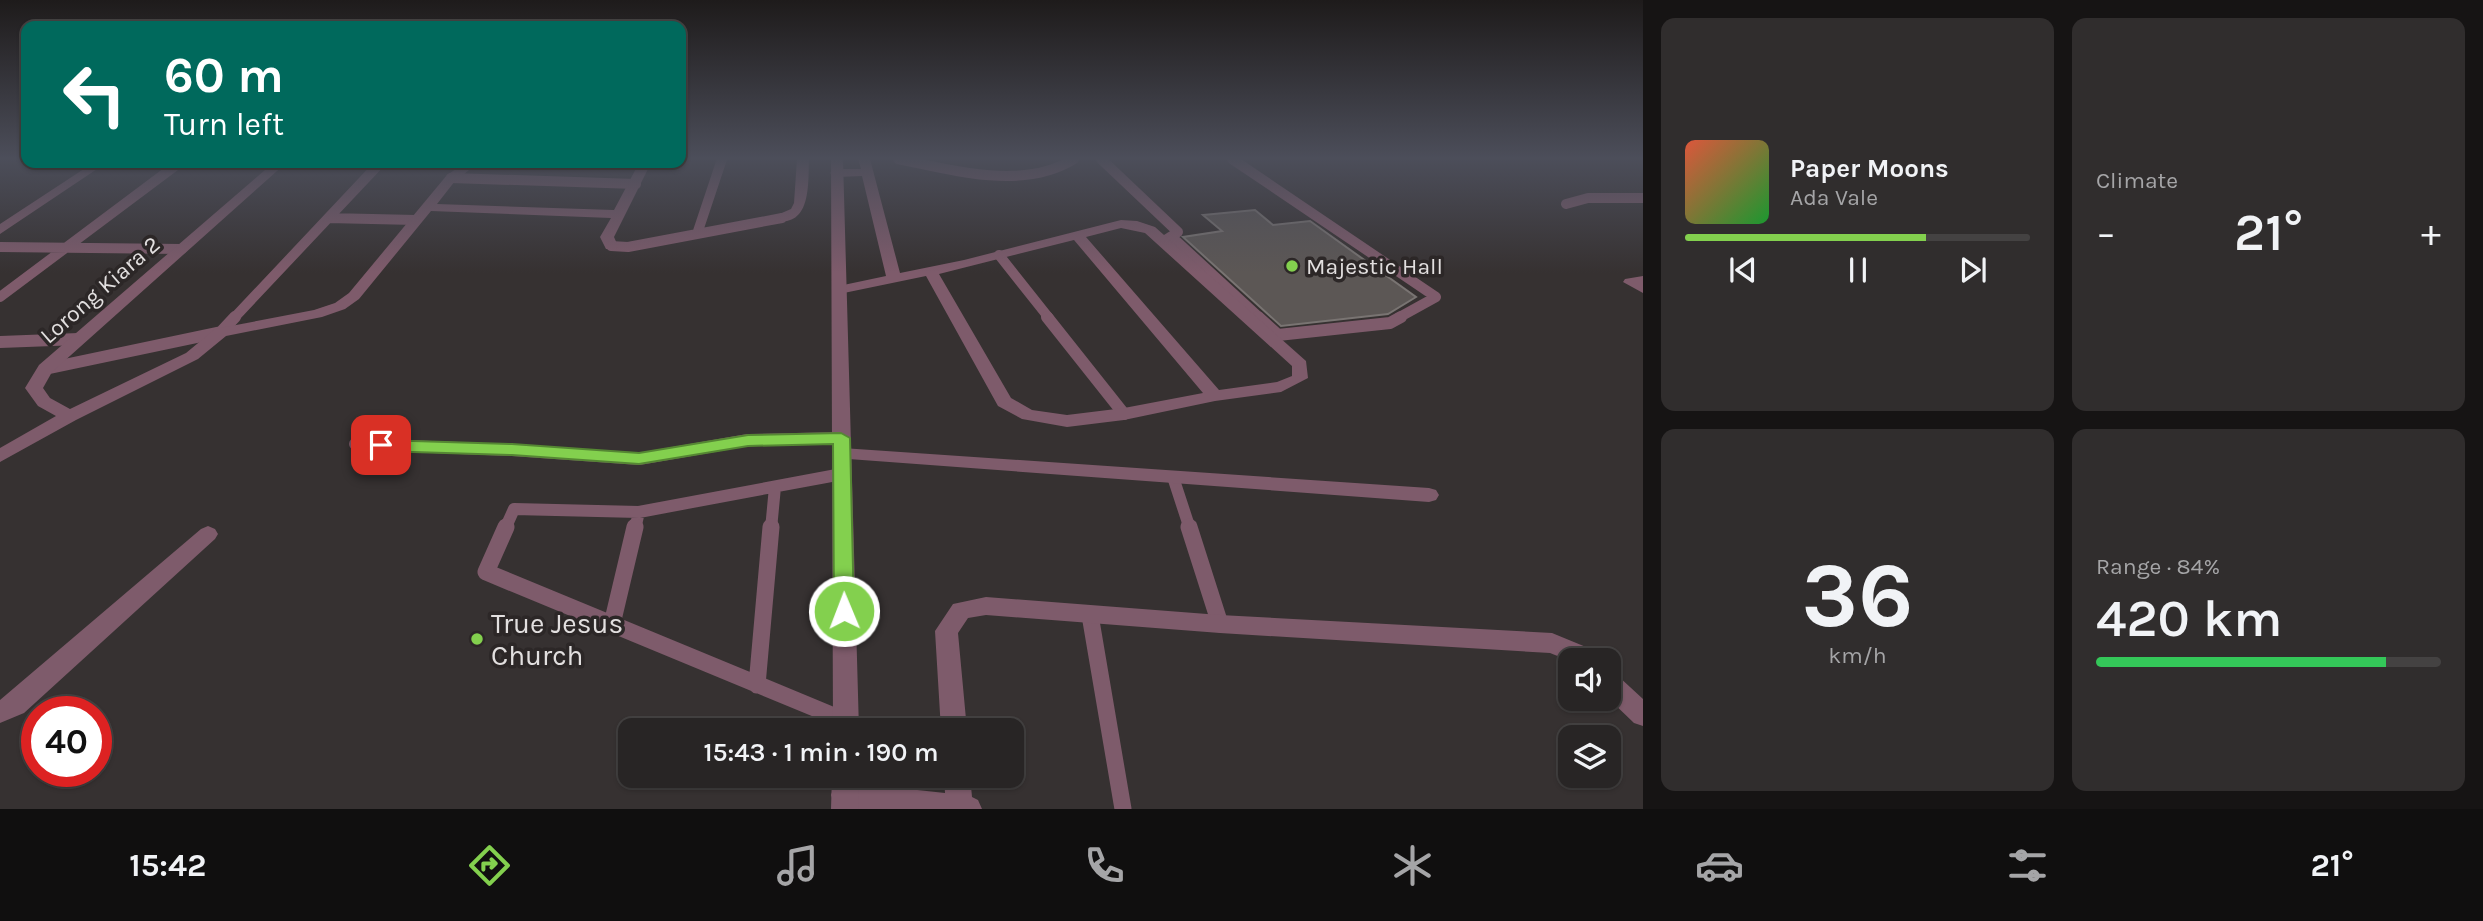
<!DOCTYPE html>
<meta charset="utf-8">
<style>
:root{--surface:#282525;--page:#302d2d;--text:#f1f3f6;--muted:#a5a5a7;--line:#444242;--accent:#83d04e}
body{margin:0;font-family:Karla,sans-serif;background:var(--page);color:var(--text);height:100vh;display:flex;flex-direction:column;font-size:26px;white-space:nowrap}
*{box-sizing:border-box;margin:0}
p{font-size:23px;color:var(--muted)}
.icon{flex:none;width:38px;height:38px;fill:none;stroke:currentColor;stroke-width:2;stroke-linecap:round;stroke-linejoin:round}
.map{position:relative;flex:1;overflow:hidden}
.panel{display:flex;flex-direction:column;gap:18px;padding:18px;background:#161414;width:840px}
.panel>*{flex:none}
.top-card{position:absolute;left:21px;top:21px;width:665px;height:147px;border-radius:14px;box-shadow:0 2px 5px #0004,0 0 0 2px var(--line);background:#00695c;color:#fff;overflow:hidden}
.buttons{position:absolute;left:1558px;top:648px;display:grid;gap:14px}
.buttons a{display:grid;place-items:center;width:63px;height:63px;border-radius:14px;background:var(--surface);box-shadow:0 2px 5px #0004,0 0 0 2px var(--line);font-size:35px}
.speed{position:absolute;left:21px;top:696px;display:flex;gap:14px;font-size:35px;font-weight:700;text-align:center}
.speed>*{display:grid;place-content:center;width:91px;height:91px;border-radius:50%;background:var(--surface);box-shadow:0 2px 5px #0004,0 0 0 2px var(--line);line-height:1}
.speed .limit{border:10px solid #d22;background:#fff;color:#111}
.pin{position:absolute;display:grid;place-items:center;width:60px;height:60px;color:#fff;margin:-30px;border-radius:14px;box-shadow:0 4px 10px #0006}
.me{position:absolute;width:77px;margin:-38px;rotate:359deg;stroke-linejoin:round;filter:drop-shadow(0 0 5px #0008)}
.turn{display:flex;align-items:center;gap:24px;height:147px;padding:0 28px;font-size:32px}
.turn .icon{width:91px;height:91px;stroke-width:2.5}
.turn b{display:block;font-size:49px;line-height:60px}
.big{font-size:52px;font-weight:600;line-height:1.1}
.panel .tile{flex:1;display:flex;flex-direction:column;justify-content:center;gap:10px;min-width:0;padding:0 24px;border-radius:14px;background:var(--page)}
.panel .dial{align-items:center;gap:0}
.dial b{font-size:91px;line-height:1}
.song{display:flex;align-items:center;gap:21px}
.cover{width:84px;height:84px;border-radius:10px;background:linear-gradient(135deg,hsl(10 70% 55%),hsl(130 70% 35%))}
.played{height:7px;border-radius:4px;background:linear-gradient(90deg,var(--accent) 70%,var(--line) 70%)}
.keys{display:flex;justify-content:space-around;direction:ltr}
.heat{display:flex;justify-content:space-between;align-items:center;font-size:38px;direction:ltr}
.charge{height:10px;border-radius:5px;background:linear-gradient(90deg,#34c759 84%,var(--line) 0)}
.panel .tiles{flex:1;display:grid;gap:18px;grid-template-columns:repeat(2,1fr)}
.trip{position:absolute;left:618px;top:718px;width:406px;height:70px;border-radius:14px;background:var(--surface);box-shadow:0 2px 5px #0004,0 0 0 2px var(--line);font-weight:600;line-height:70px;text-align:center}
.menu{display:flex;height:112px;justify-content:space-around;align-items:center;background:#100f0f;color:var(--muted)}
.menu .icon{width:49px;height:49px}
.menu .on{color:var(--accent)}
.menu b{font-size:32px;color:var(--text)}
main{display:flex;flex:1;min-height:0}
.map>svg:first-child{display:block}
.building{fill:#5c5755;stroke:#797472;stroke-width:2}
.lines{fill:none;stroke-linecap:round;stroke-linejoin:round}
.service-far2{stroke:#7e5b6b;stroke-width:10}
.service-far1{stroke:#7e5b6b;stroke-width:12}
.service{stroke:#7e5b6b;stroke-width:17}
.minor{fill:#7e5b6b;fill-rule:evenodd}
.tertiary{fill:#7e5b6b;fill-rule:evenodd}
.route{fill:#83d04e;stroke:#558733;stroke-width:2}
.poi-dot{fill:#83d04e;stroke:#2c2727;stroke-width:2.5}
.labels{text-anchor:middle;dominant-baseline:central;stroke-width:7;stroke-linejoin:round;paint-order:stroke}
.poi-label{font-size:23px;fill:#e2dfdf;stroke:#2c2727;text-anchor:start}
.street-label{font-size:23px;fill:#e2dfdf;stroke:#2c2727}
.near-poi-label{font-size:28px;fill:#e2dfdf;stroke:#2c2727;text-anchor:start}
</style>
<main>
<div class="map">
<svg width="1643" height="809" viewBox="0 0 1643 809">
<rect width="100%" height="100%" fill="#363131"/>
<!-- building -->
<path class="building" d="M1255,210L1273,225L1310,221L1416,297L1388,314L1281,326L1183,237L1222,231L1203,215Z"/>
<g class="lines">
<!-- service-far2 -->
<path class="service-far2" d="M898,159C953,170 1023,191 1074,159
M1101,159L1178,232L1167,239
M1232,159L1436,297L1398,318
M451,178L636,184
M1566,204L1588,198H1643
M328,218L416,220
M697,234L722,159
M1172,237L1260,318
M611,246L628,247L782,218
M0,247L182,249
M999,255L1049,318
M0,297L179,163
M234,318L380,163"/>
<!-- service-far1 -->
<path class="service-far1" d="M1047,317L1124,414
M1258,317L1278,335L1390,323L1401,317
M0,342L79,339
M45,369L221,332L235,317
M355,444L512,450L639,459L748,440L841,438
M1173,477L1190,529
M505,529L514,509L639,512L842,474
M635,529L639,512
M771,529L775,487"/>
<!-- service -->
<path class="service" d="M506,527L486,572L846,721
M1189,527L1220,624
M1090,615L1123,809
M612,624L635,527
M757,685L771,527"/>
<!-- minor -->
<path class="minor" d="M797,159H809C808,181 812,226 777,221V215L791,209L794,203Z
M858,159H870L900,273L964,260L1121,220L1137,221L1155,227L1306,361L1308,378L1281,392L1215,401L1124,420L1067,427L1022,419L998,406L926,276L839,294L832,290L834,287L886,276L862,176L836,177L830,173L836,169H861ZM1121,228L1145,233L1292,366V376L1277,382L1219,390L1086,237ZM1074,240L1203,393L1124,408L1067,415L1032,410L1011,398L939,274Z
M93,163H106L0,234V224Z
M273,163H286L52,372L43,388L50,398L70,409L186,353L215,329L314,310L335,303L349,293L447,175L465,163H478L455,181L437,204L614,210L639,163H651L614,237L618,246L616,249H606L600,237L611,218L431,211L359,299L345,309L322,317L226,336L198,359L76,420L0,462V448L56,416L38,406L25,388L39,365Z
M1643,276V293L1623,282L1625,279Z
M842,448L1429,488L1436,490L1439,495L1436,500L1429,502L835,458L833,454L835,450Z
M208,526L215,529L218,534L215,539L24,713L0,723V700L201,529Z
M986,597L1220,615L1552,633L1586,647L1597,660L1570,661L1550,653L1220,633L986,615L968,618L958,633L967,730H941L935,631L953,604Z
M1608,672L1617,675L1643,699V726L1634,723L1608,698Z
M944,775H970L972,797L978,800L982,809H852L834,804L831,795L834,786L844,782L945,793Z"/>
<!-- tertiary -->
<path class="tertiary" d="M831,159H843L859,730H833Z
M832,775H858L859,809H831Z"/>
</g>
<!-- sky -->
<linearGradient id="sky" x2="0" y2="1"><stop stop-color="#1e1b1b"/><stop offset="0.58" stop-color="#4c4e5a"/><stop offset="1" stop-color="#4c4e5a" stop-opacity="0"/></linearGradient>
<rect width="1643" height="273" fill="url(#sky)"/>
<!-- route -->
<path class="route" d="M841,433L850,438L854,611L851,617L844,620L837,617L834,611L833,444L748,446L639,464L512,455L381,451L373,445L381,440L512,444L639,453L748,435Z"/>
<!-- markers -->
<g class="poi-dot">
<circle cx="1292" cy="266" r="7"/>
<circle cx="477" cy="639" r="7"/>
</g>
<g class="labels">
<!-- poi labels -->
<g class="poi-label">
<text x="1306" y="266">Majestic Hall</text>
</g>
<!-- street labels -->
<g class="street-label">
<text transform="translate(100 290) rotate(-41)">Lorong Kiara 2</text>
</g>
<!-- near-poi labels -->
<g class="near-poi-label">
<text x="491" y="623">True Jesus<tspan x="491" dy="32">Church</tspan></text>
</g>
</g>
</svg>
<div class="buttons">
<a><svg class="icon" aria-label="sound" viewBox="0 0 24 24"><path d="M4 9h4l5-4v14l-5-4H4zM17 9q2 3 0 6"/></svg></a>
<a><svg class="icon" aria-label="layers" viewBox="0 0 24 24"><path d="M12 4l9 5-9 5-9-5zM3 14l9 5 9-5"/></svg></a>
</div>
<div class="speed"><div class="limit">40</div></div>
<div class="pin" style="left:381px;top:445px;background:#d93025"><svg class="icon" aria-label="arrive" viewBox="0 0 24 24"><path d="M6 21V4h12l-3 4 3 4H6"/></svg></div>
<svg class="me" style="left:844px;top:611px" viewBox="-20 -20 40 40"><circle r="17" fill="#83d04e" stroke="#fff" stroke-width="3"/><path d="M0-11L8 9 0 5-8 9z" fill="#fff"/></svg>
<div class="trip">15:43 · 1 min · 190 m</div>
<div class="top-card">
<div class="turn"><svg class="icon" aria-label="left" viewBox="0 0 24 24"><path d="M17 20v-9H6M10 6l-5 5 5 5"/></svg><div><b>60 m</b>Turn left</div></div>
</div>
</div>
<section class="panel">
<div class="tiles">
<div class="tile">
<div class="song"><i class="cover"></i><div><b>Paper Moons</b><p>Ada Vale</p></div></div>
<div class="played"></div>
<div class="keys"><svg class="icon" aria-label="previous" viewBox="0 0 24 24"><path d="M18 5L8 12l10 7zM5 5v14"/></svg><svg class="icon" aria-label="pause" viewBox="0 0 24 24"><path d="M8 5v14M16 5v14"/></svg><svg class="icon" aria-label="next" viewBox="0 0 24 24"><path d="M6 5l10 7-10 7zM19 5v14"/></svg></div>
</div>
<div class="tile"><p>Climate</p>
<div class="heat"><a>−</a><b class="big">21°</b><a>+</a></div>
</div>
<div class="tile dial"><b>36</b><p>km/h</p></div>
<div class="tile"><p>Range · 84%</p><b class="big">420 km</b><div class="charge"></div></div>
</div>
</section>
</main>
<nav class="menu">
<b>15:42</b>
<svg class="icon on" aria-label="directions" viewBox="0 0 24 24"><path d="M12 3l9 9-9 9-9-9zM9 14v-3h6M13 9l2 2-2 2"/></svg>
<svg class="icon" aria-label="music" viewBox="0 0 24 24"><path d="M9 18V5l10-2v13"/><circle cx="6" cy="18" r="3"/><circle cx="16" cy="16" r="3"/></svg>
<svg class="icon" aria-label="phone" viewBox="0 0 24 24"><path d="M5 4h4l2 5-3 2q2 4 5 5l2-3 5 2v4C11 20 4 13 5 4z"/></svg>
<svg class="icon" aria-label="climate" viewBox="0 0 24 24"><path d="M12 3v18M4 7l16 10M4 17L20 7"/></svg>
<svg class="icon" aria-label="car" viewBox="0 0 24 24"><path d="M5 17H2v-5l4-1 3-4h7l3 4 3 1v5h-3M9 17h6M6 11h13"/><circle cx="7" cy="17" r="2"/><circle cx="17" cy="17" r="2"/></svg>
<svg class="icon" aria-label="filters" viewBox="0 0 24 24"><path d="M4 7h16M4 17h16"/><circle cx="9" cy="7" r="2"/><circle cx="15" cy="17" r="2"/></svg>
<b>21°</b>
</nav>
